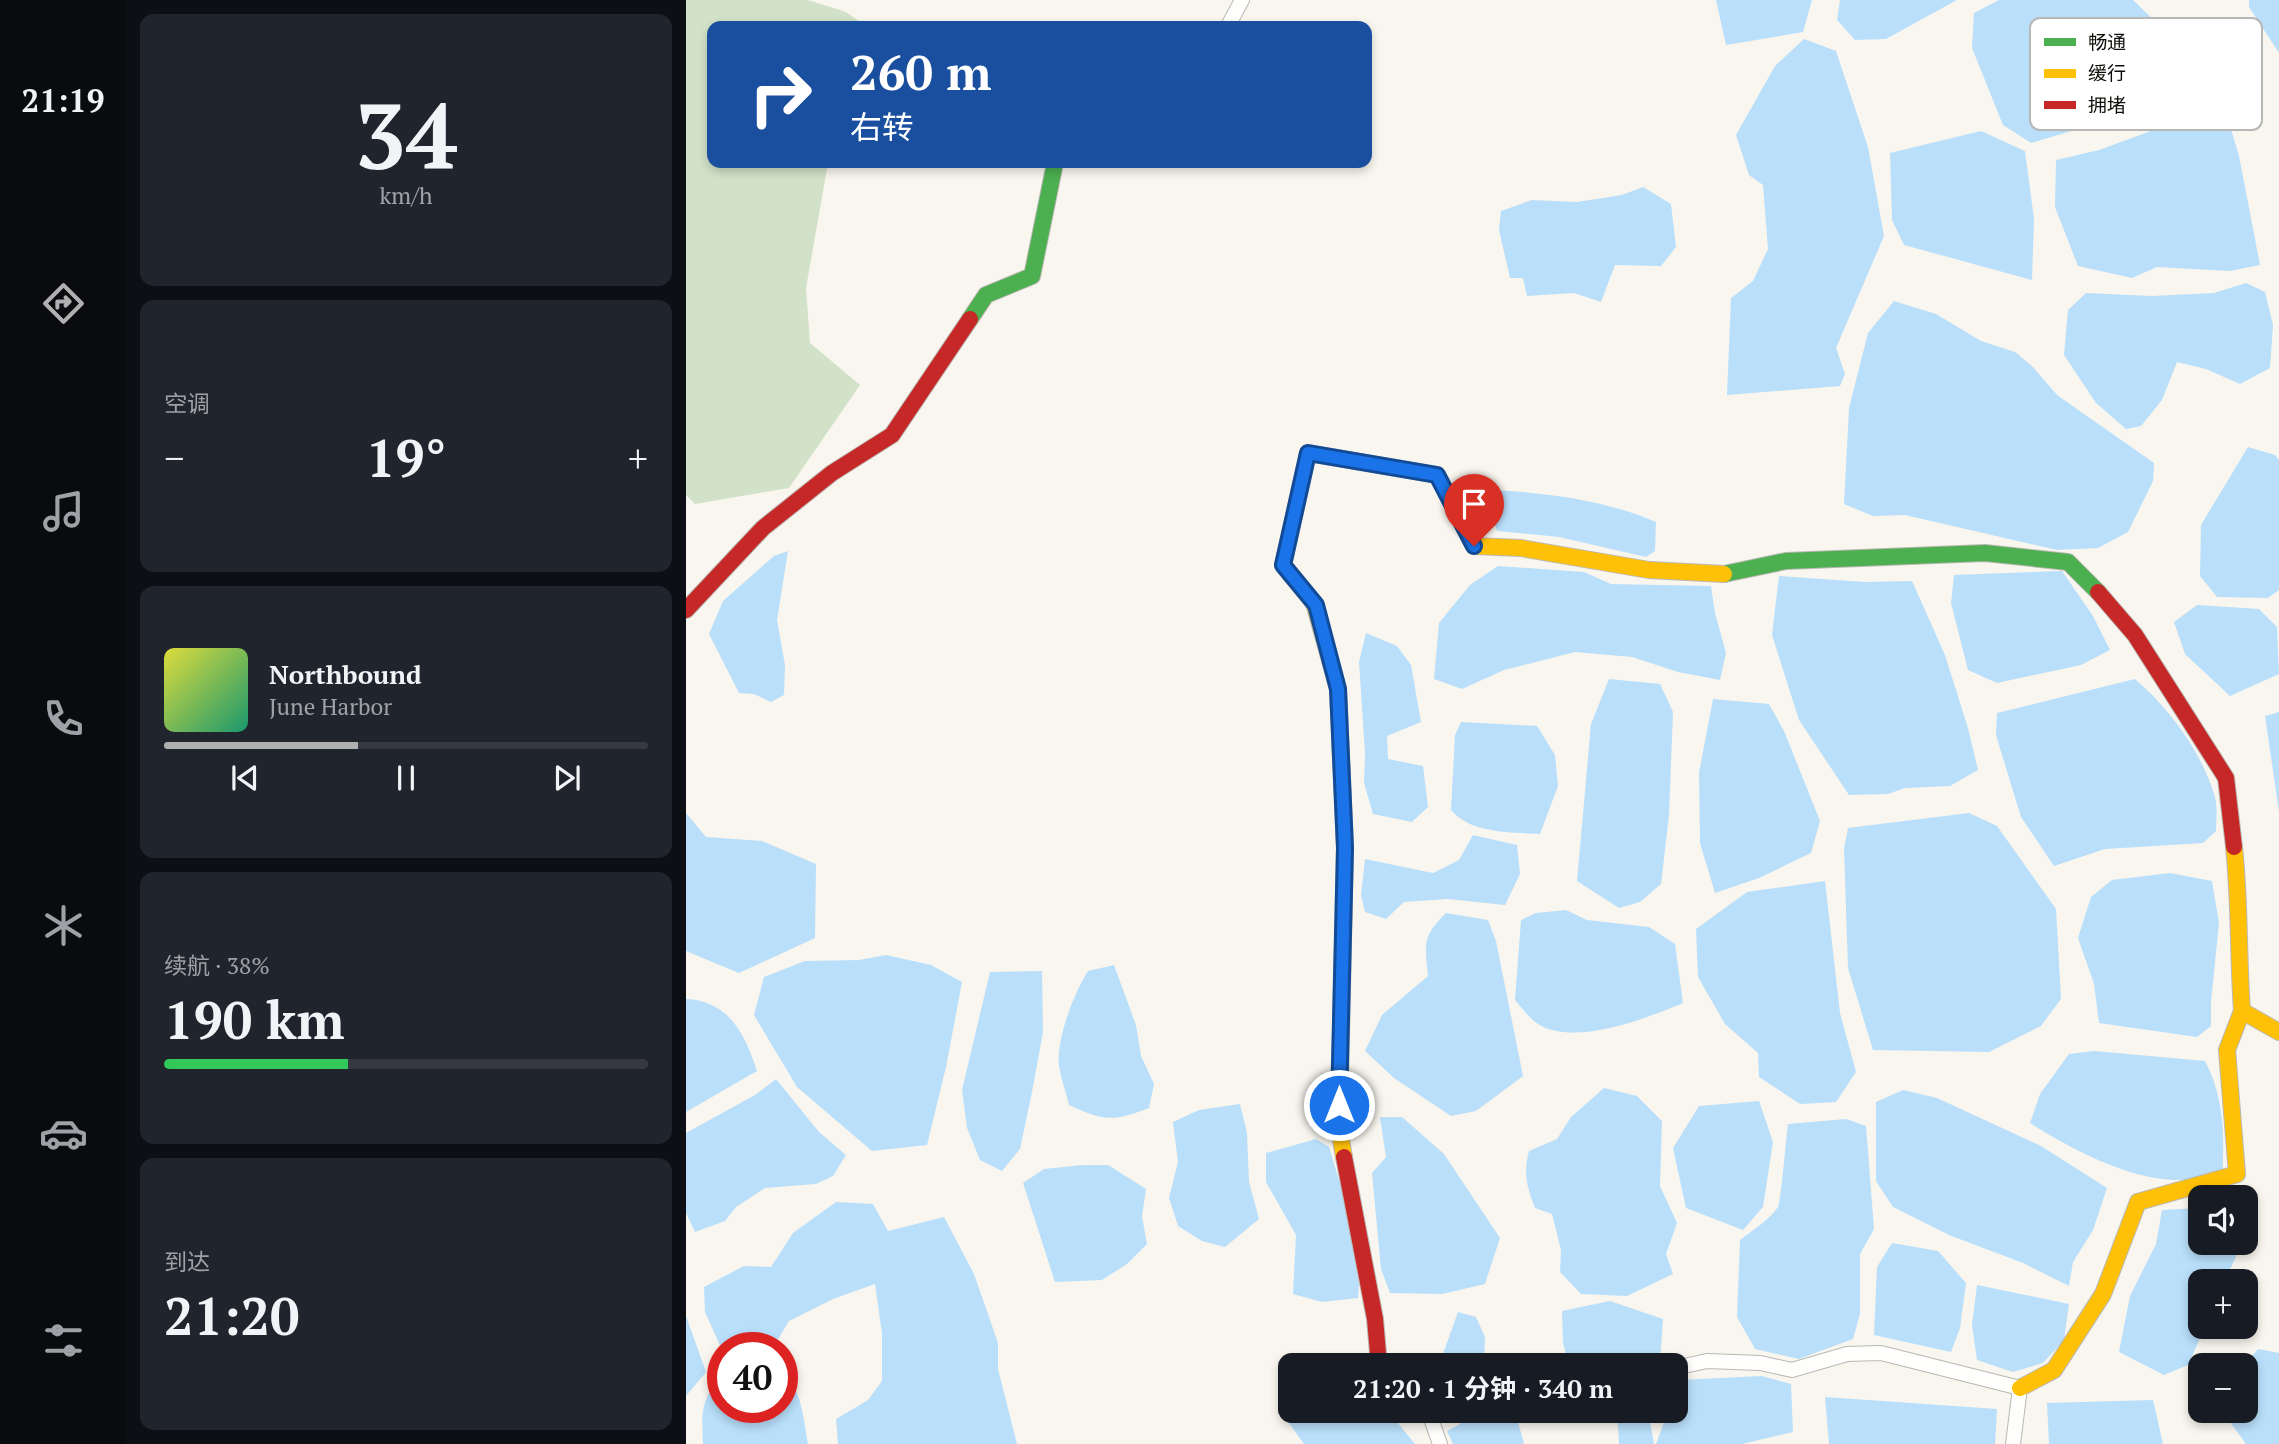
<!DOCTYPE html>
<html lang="zh">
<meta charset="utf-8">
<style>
:root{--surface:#171b24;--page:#20242c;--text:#f1f3f6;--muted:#9ea1a6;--line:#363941;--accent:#b1b0b0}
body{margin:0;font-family:"PT Serif","Noto Sans SC",serif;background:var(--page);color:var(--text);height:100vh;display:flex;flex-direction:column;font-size:26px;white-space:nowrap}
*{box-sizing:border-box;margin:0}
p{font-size:23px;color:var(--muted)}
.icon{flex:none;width:38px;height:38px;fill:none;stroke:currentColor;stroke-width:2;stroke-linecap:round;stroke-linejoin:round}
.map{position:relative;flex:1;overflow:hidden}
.details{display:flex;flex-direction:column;gap:14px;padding:14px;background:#0d0f14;width:560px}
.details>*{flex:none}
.hud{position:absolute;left:21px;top:21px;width:665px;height:147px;border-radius:14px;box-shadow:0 4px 10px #0003;background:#1a4fa0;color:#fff;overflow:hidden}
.buttons{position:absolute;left:1502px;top:1185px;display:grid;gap:14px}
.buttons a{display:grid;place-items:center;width:70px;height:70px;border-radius:14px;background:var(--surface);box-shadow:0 4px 10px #0003;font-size:35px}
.speed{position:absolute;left:21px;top:1332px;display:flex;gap:14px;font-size:35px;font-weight:700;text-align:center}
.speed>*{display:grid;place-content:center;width:91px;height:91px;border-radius:50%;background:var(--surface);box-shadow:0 4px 10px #0003;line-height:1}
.speed .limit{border:10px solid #d22;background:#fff;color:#111}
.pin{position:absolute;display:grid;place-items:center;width:60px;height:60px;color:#fff;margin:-72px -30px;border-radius:50% 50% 50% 0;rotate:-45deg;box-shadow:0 0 7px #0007}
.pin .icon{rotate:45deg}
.me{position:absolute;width:77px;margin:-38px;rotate:0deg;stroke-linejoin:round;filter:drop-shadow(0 0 5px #0008)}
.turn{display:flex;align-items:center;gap:24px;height:147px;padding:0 28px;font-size:32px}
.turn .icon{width:91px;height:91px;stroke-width:2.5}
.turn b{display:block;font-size:49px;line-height:60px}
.big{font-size:52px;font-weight:700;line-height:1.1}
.details .card{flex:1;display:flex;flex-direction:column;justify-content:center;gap:10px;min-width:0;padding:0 24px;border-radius:14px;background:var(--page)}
.details .dial{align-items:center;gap:0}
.dial b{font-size:91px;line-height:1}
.song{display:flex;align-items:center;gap:21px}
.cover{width:84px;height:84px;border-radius:10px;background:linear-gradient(135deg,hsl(60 70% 55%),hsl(160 70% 35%))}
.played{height:7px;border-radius:4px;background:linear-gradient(90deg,var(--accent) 40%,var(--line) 40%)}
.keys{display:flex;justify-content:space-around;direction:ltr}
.heat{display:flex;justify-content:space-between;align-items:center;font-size:38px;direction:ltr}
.charge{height:10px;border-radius:5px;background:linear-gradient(90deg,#34c759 38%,var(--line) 0)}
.trip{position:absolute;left:592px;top:1353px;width:410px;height:70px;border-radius:14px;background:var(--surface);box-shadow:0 4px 10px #0003;font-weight:700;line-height:70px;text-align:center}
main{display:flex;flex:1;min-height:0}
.tabs{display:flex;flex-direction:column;width:126px;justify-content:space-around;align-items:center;background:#090b0e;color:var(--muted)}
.tabs .icon{width:49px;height:49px}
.tabs .active{color:var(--accent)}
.tabs b{font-size:32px;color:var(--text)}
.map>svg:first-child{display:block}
.green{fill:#d2e2c8}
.water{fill:#b9dffa}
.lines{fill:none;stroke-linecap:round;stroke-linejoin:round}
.street-casing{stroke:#bab8b3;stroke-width:16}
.fast-casing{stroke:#bab8b3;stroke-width:18}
.slow-casing{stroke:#bab8b3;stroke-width:18}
.jam-casing{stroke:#bab8b3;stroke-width:18}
.street{stroke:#fefefd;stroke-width:14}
.fast{stroke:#4caf50;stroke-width:16}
.slow{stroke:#ffc107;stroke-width:16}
.jam{stroke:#c62828;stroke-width:16}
.route-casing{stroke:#114b97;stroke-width:18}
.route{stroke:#1a73e8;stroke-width:12}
.key{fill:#fff;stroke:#b7b7b6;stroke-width:2}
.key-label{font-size:19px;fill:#100e0a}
</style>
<main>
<nav class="tabs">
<b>21:19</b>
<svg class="icon active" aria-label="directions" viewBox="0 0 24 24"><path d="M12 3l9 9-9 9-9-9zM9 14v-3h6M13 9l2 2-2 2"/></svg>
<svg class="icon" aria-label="music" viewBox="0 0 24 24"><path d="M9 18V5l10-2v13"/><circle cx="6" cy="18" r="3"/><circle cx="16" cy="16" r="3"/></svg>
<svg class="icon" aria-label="phone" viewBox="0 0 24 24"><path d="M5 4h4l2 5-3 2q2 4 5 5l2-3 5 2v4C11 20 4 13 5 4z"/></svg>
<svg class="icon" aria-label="climate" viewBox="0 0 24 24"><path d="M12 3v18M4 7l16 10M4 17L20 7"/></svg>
<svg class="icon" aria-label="car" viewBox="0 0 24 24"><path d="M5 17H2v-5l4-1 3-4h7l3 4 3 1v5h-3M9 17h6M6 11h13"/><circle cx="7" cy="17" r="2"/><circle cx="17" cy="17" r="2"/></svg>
<svg class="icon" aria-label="filters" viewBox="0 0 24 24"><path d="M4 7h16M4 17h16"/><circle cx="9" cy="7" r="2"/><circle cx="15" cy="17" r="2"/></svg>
</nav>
<section class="details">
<div class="card dial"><b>34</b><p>km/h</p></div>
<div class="card"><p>空调</p>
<div class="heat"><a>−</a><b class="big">19°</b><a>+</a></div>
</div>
<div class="card">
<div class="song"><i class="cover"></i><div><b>Northbound</b><p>June Harbor</p></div></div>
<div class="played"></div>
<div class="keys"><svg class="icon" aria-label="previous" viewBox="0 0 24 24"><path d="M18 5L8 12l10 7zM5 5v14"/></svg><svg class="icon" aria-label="pause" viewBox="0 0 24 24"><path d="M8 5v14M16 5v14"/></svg><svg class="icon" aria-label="next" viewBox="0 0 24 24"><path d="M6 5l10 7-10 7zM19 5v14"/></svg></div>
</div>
<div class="card"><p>续航 · 38%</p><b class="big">190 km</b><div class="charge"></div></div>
<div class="card"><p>到达</p><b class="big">21:20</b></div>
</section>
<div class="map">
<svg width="1593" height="1444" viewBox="0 0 1593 1444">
<rect width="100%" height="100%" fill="#f9f6ef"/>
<!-- green -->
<path class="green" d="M0,0H122L160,12L180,26H26V163H142L120,288L124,343L174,385L103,488L9,504L0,495Z"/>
<!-- water -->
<path class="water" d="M1030,0H1126L1117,32L1040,45Z
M1154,0H1271L1200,39L1169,40L1151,20Z
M1313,0H1447L1476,28L1508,52L1519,85L1499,103L1429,118L1345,143L1317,125L1286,48L1288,13Z
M1563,0H1593V53L1563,7Z
M1118,39L1150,51L1182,147L1198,236L1150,348L1159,374L1154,386L1041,395L1045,298L1067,281L1082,249L1077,185L1063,175L1050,135L1089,66Z
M1528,108L1539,109L1553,156L1574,265L1544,271L1471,267L1446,278L1392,266L1369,207L1370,160L1413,150Z
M1295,131L1339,151L1348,219L1346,280L1218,245L1206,220L1204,153Z
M957,187L985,204L990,247L975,266L929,265L915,302L888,293L841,296L837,278H824L813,230L815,211L846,200L891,202L936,195Z
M1560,283L1579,292L1587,325L1584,368L1554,384L1520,369L1491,362L1476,400L1455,426L1440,429L1410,403L1378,355L1382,310L1400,293L1466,296L1528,293Z
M1208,301L1250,314L1295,341L1329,352L1347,367L1371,395L1468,463L1467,481L1442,532L1412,548L1371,550L1219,515L1187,516L1158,504L1163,408L1182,333Z
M1562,447L1589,455L1593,460V590L1582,598L1531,597L1514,576L1515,525Z
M808,490C862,493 919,500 970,522L969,551L960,557L873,537L811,531L804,509Z
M102,551L91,620L99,665L98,695L85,702L68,694L53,693L23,634L37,601L88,556Z
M812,566L898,572L925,584L1025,586L1029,613L1040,653L1034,680L992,672L946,657L889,652L818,670L776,689L748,679L753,623L784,585Z
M1376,571L1407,616L1424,650L1395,665L1311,683L1282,670L1265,603L1268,575Z
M1093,576L1179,582L1226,581L1259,655L1282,728L1292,770L1264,786L1219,788L1202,794L1163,795L1113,720L1086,635Z
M1511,605L1573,609L1591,627L1593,674L1544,696L1499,654L1488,622Z
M680,633L711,646L725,665L735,722L701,736L702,759L737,766L742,807L726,822L687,814L678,783L679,753L673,662Z
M923,679L974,684L987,712L983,815L975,884L954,902L933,908L891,881L905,724Z
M1449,679C1483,708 1515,751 1528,794C1532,805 1530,820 1530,831L1517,843L1419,849L1368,866L1335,817L1310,735L1311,713Z
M1027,699L1083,704L1098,731L1134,821L1125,853L1073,878L1029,893L1014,843L1013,773Z
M1593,712V812L1579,716Z
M775,722L851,726L869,755L872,786L854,834C825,832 785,834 765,810L769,735Z
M0,813L20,837L76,841L130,864L129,938L53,973L0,951Z
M1283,813L1311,826L1370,909L1375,999L1355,1026L1303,1052L1187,1050L1162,968L1158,848L1162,828Z
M787,835L831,845L834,874L819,905L762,899L718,902L700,919L679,912L675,895L679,859L747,873L773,860Z
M1484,873L1526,881L1533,923L1525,1002V1026L1511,1037L1413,1023L1408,984L1392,938L1405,897L1426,880Z
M1139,881L1154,1013L1170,1072L1150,1102L1114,1104L1073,1077L1072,1053L1039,1024L1012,977L1010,929L1061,892Z
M880,910L901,920L963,927L989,944L997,1003C961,1018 889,1047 852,1024C843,1018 836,1008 829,1000L835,920L850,913Z
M760,913L802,920L810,941L837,1076L790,1111L765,1116L708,1078L679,1051L696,1015L742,976C739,945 736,936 760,913Z
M200,955L245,965L276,982L260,1067L241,1145L186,1151L111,1087L68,1015L78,977L119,961L173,960Z
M428,965L450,1025L455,1056L468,1084L463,1108C427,1122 417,1121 383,1105C380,1092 375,1079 373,1066C370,1039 388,993 402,971Z
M356,971L357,1032L346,1092L334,1149L316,1171L294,1160L281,1128L276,1090L304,972Z
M0,999C43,1001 59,1034 71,1071L0,1112Z
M1408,1051L1519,1061C1538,1096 1539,1138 1536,1178C1520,1179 1503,1180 1487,1180C1440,1178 1383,1148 1344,1123L1354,1094L1383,1054Z
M90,1079L133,1132L160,1155L147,1176L130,1184L79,1188L50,1207L39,1221L9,1232L0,1213V1133L69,1095Z
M918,1088L951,1096L976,1121L974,1186L991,1223L980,1254L987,1274L941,1296L895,1294L874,1272L875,1250L866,1214L849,1208C841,1187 837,1173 843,1151L871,1139L885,1117Z
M1217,1090L1251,1098L1355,1146L1421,1188L1407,1230L1387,1262L1383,1286L1337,1263L1263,1235L1207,1207L1190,1181V1102Z
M1073,1101L1087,1142L1077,1207L1057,1230L1000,1208L987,1148L1013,1106Z
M554,1104L561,1133L563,1182L573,1219L539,1247L516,1241L492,1226L483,1198L492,1162L487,1122L513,1110Z
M694,1117H716L758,1154L814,1238L799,1284L756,1294L704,1293L695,1269L686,1173L700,1157Z
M1160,1119L1180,1126L1188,1229L1174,1254V1314L1167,1339L1113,1359L1069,1349L1051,1317L1054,1240C1067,1230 1083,1220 1092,1207C1095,1201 1100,1138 1102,1124Z
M630,1139L643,1147L656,1190L673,1284L672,1298L636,1302L607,1294L610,1235L580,1182V1153Z
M397,1165H422L460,1189L456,1216L461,1244L441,1264L416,1280L369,1282L337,1183L358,1169Z
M150,1202L187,1204L202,1231L258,1217L288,1274L312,1343V1369L331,1444H152L150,1419L182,1400L196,1381V1334L189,1284L147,1299L103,1321L88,1346L37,1348V1352L19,1312L18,1287L58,1266L85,1267L107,1233Z
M1514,1208V1242L1550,1243L1552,1252L1539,1281H1514V1326L1519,1327L1502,1365L1478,1375L1433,1352L1444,1296L1470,1244L1476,1210Z
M1206,1243L1252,1251L1280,1283L1274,1328L1265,1352L1188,1335L1191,1267Z
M1291,1285L1383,1304L1378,1340L1357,1363L1327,1372L1291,1360L1286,1325Z
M924,1301L977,1319L974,1362L963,1365H883L877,1343L876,1311Z
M772,1312L790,1317L799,1337L798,1365H753Z
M0,1316L20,1372L0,1396Z
M1572,1349L1593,1353V1444H1560L1536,1411L1559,1410V1365Z
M96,1374C116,1385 118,1424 122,1444H17C16,1418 13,1396 37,1378V1407H96Z
M1076,1376L1105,1384L1107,1432L1056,1444H970L982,1411L989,1410V1391L992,1380Z
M1139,1397L1311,1409L1309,1444H1143Z
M1467,1400L1477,1444H1363L1361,1403Z
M629,1410L702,1411L729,1444H618L597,1415Z
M798,1411H810L831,1418L838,1444H767L761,1431Z
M931,1411H962L968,1444H933Z"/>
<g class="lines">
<!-- street casing -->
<g class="street-casing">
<path id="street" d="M542,26L556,0
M989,1368L1021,1361L1074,1363L1106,1370L1161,1354L1195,1353L1334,1388L1327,1444
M742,1410L754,1444"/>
</g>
<!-- fast casing -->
<g class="fast-casing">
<path id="fast" d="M284,319L300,295L346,276L369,163
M1038,574L1100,561L1299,553L1382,562L1412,592"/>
</g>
<!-- slow casing -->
<g class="slow-casing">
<path id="slow" d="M760,492L788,546L835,548L963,570L1038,574
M628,603L652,689L659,848L653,1128L658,1157
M1548,847C1554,902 1552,956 1556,1011L1593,1032
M1334,1388L1368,1370L1417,1294L1452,1202L1551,1174L1541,1050L1556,1011"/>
</g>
<!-- jam casing -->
<g class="jam-casing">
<path id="jam" d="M1412,592L1449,635L1540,778L1548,847
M628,603L597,565L622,453L751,475L760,492
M0,610L77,528L146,473L206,435L284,319
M658,1157L689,1319L693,1365"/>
</g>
<!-- street -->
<use href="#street" class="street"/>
<!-- fast -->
<use href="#fast" class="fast"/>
<!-- slow -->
<use href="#slow" class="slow"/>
<!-- jam -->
<use href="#jam" class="jam"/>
</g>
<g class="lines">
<!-- route casing -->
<g class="route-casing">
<path id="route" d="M653,1105L659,848L652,689L630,605L597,565L622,453L751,475L788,546"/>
</g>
<!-- route -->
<use href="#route" class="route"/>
</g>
<!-- legend -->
<rect x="1344" y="18" width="232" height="112" rx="10" class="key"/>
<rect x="1358" y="38" width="32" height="8" fill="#4caf50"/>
<rect x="1358" y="69" width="32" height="9" fill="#ffc107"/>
<rect x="1358" y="101" width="32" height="8" fill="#c62828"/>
<g class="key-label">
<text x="1402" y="49">畅通</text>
<text x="1402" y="80">缓行</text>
<text x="1402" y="112">拥堵</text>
</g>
</svg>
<div class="buttons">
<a><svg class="icon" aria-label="sound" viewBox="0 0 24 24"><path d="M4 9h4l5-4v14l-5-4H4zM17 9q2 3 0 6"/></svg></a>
<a>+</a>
<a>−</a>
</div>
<div class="speed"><div class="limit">40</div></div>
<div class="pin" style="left:788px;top:546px;background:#d93025"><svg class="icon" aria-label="arrive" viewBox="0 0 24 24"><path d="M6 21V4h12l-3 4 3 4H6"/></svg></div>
<svg class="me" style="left:653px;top:1105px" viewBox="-20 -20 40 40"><circle r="17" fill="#1a73e8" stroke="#fff" stroke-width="3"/><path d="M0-11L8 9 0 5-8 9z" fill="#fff"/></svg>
<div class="trip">21:20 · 1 分钟 · 340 m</div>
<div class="hud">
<div class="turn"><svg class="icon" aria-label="right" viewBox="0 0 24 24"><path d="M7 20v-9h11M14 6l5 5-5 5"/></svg><div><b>260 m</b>右转</div></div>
</div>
</div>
</main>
